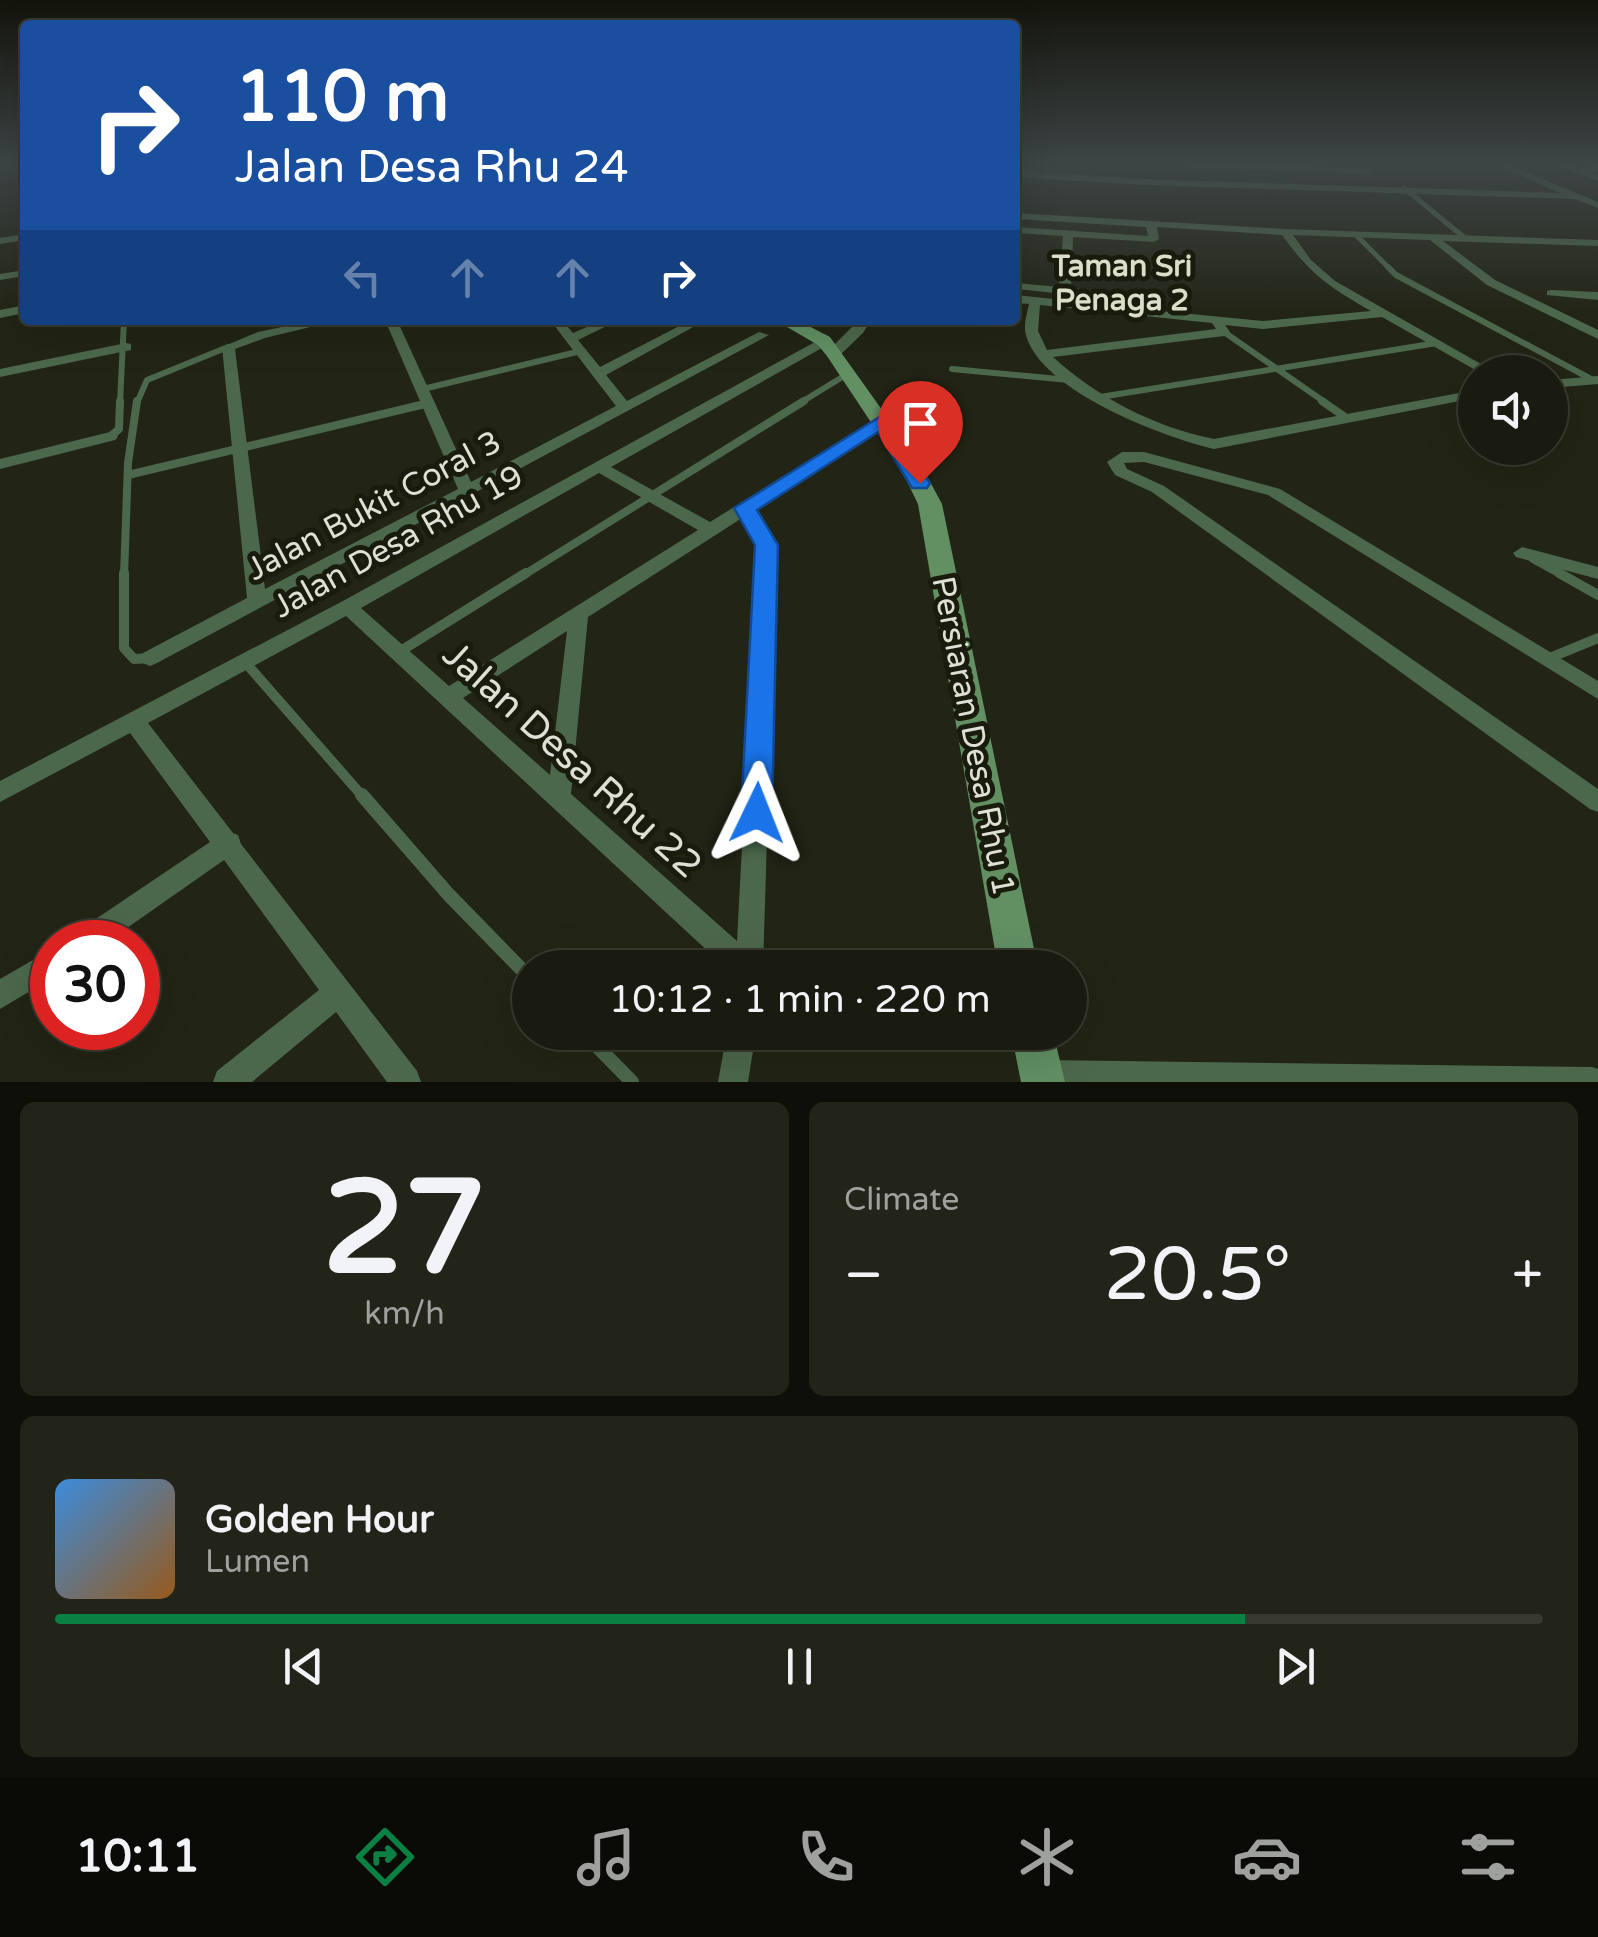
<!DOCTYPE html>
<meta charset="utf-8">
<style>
:root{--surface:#1a1b10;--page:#232419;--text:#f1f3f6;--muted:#9fa19f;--line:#383930;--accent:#0b8043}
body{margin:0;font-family:"Varela Round",sans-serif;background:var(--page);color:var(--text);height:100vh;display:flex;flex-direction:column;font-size:38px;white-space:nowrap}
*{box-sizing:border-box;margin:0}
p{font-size:32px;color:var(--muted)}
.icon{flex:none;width:55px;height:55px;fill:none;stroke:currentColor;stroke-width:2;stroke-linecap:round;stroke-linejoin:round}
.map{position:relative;height:1082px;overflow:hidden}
.drawer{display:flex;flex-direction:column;gap:20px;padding:20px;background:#0e0f09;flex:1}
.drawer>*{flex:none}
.top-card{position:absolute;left:20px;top:20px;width:1000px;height:305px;border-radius:10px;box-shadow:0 10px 40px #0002,0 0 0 2px var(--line);background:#1a4fa0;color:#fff;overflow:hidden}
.tools{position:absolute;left:1458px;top:355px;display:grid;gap:20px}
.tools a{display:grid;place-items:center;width:110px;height:110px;border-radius:50%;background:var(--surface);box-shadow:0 10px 40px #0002,0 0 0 2px var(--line);font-size:50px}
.speed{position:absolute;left:30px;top:920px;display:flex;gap:20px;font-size:50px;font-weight:700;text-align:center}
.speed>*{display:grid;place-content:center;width:130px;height:130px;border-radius:50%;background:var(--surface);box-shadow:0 10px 40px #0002,0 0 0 2px var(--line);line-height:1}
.speed .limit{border:15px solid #d22;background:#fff;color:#111}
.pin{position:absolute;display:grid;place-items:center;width:85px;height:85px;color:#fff;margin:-102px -42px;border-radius:50% 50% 50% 0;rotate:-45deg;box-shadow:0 0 10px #0007}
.pin .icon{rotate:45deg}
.me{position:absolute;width:110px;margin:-55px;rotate:2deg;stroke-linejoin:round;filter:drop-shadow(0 0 8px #0008)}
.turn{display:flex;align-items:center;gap:35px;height:210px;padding:0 50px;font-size:45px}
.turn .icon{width:130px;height:130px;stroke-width:2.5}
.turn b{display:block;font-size:70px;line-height:85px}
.lanes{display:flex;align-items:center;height:95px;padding:0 50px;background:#0003;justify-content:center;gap:50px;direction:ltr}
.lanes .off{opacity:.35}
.big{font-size:75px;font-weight:600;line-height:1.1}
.drawer .widget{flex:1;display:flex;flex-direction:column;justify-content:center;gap:15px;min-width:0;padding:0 35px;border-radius:15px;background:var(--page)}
.drawer .dial{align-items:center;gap:0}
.dial b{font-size:130px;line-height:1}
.song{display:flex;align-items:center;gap:30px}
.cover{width:120px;height:120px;border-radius:15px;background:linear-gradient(135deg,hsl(210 70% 55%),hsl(30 70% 35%))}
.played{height:10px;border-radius:5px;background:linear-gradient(90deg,var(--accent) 80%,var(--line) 80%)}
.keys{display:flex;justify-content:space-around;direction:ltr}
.heat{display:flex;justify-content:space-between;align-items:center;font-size:55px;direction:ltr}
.drawer .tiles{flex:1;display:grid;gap:20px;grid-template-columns:1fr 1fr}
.widget:last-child{grid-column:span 2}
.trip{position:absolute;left:512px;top:950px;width:575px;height:100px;border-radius:50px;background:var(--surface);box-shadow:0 10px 40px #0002,0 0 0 2px var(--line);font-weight:600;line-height:100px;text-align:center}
.tab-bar{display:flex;height:160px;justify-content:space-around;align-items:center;background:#0a0b06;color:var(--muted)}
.tab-bar .icon{width:70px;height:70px}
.tab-bar .active{color:var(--accent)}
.tab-bar b{font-size:45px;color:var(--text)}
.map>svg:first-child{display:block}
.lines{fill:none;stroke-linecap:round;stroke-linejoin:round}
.lane-far4{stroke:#4c684c;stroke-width:5}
.lane-far3{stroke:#4c684c;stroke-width:6}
.lane-far2{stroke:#4c684c;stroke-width:8}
.lane-far1{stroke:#4c684c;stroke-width:10}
.lane{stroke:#4c684c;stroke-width:14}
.street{fill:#4c684c;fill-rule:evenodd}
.secondary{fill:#629063;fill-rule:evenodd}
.route{fill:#1a73e8;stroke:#114b97;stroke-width:2.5}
.labels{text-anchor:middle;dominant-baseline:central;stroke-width:10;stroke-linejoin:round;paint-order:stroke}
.far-neighbourhood-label{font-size:30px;font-weight:bold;fill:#daddc8;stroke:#191b0c}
.street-label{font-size:32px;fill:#dee0d6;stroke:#191b0c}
.near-street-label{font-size:38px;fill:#dee0d6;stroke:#191b0c}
</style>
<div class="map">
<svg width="1598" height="1082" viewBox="0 0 1598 1082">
<rect width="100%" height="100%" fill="#222415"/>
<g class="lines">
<!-- lane-far4 -->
<path class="lane-far4" d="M1556,163L1598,178
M1189,165L1368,171
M1404,188L1465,238
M1355,234L1390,269"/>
<!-- lane-far3 -->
<path class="lane-far3" d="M1388,267L1396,275L1593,380
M1224,332L1326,403
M952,369L1069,380
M423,389L581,351
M1100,397L1437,343
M120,403L124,320
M137,403L147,380L228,347
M800,403L849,373"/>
<!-- lane-far2 -->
<path class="lane-far2" d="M1322,401L1345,417
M110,437L119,429L120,401
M128,475L429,403
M1533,559L1564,576
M124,576L128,463L137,401
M522,576L804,401"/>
<!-- lane-far1 -->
<path class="lane-far1" d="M124,573V648L134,659L150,658
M1559,573L1598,595
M399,652L526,573
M1547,659L1598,638
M245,662L364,798"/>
<!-- lane -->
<path class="lane" d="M362,795L449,895L530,978
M583,1032L632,1082"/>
<!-- street -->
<path class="street" d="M1493,163H1505L1598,202V208L1575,199L1145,185L1015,177V171L1145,179L1560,193Z
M1598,165V171L1574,173L1570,170Z
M1015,213L1285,229L1598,240V246L1443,241L1495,280L1598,330V339L1487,285L1430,240L1293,235L1311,260L1335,281L1495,372H1479L1382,317L1263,329L1225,325L1230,332L1224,336L1053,357C1098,398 1155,427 1214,439L1475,390V398L1214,449C1163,437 1041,391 1026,335C1023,325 1027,314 1029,304L1015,303V295L1138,308V303L1135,301L1015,289V283L1059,287L1063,236L1015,233V227L1148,236L1146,227L1015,219ZM1157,227L1282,235C1310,274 1329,287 1371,311L1263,321L1150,310V301L1141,296L1071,288L1073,237L1154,242L1159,239ZM1040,305L1212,323L1216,329L1047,350L1038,331Z
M25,234V240L0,244V238Z
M25,270V276L0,280V274Z
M1551,290L1598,292V300L1547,295V291Z
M25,305V313L0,318V310Z
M315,320H339L265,338L235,349L265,589L458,489L385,320H397L471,482L616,406L550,320H562L573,333L603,320H619L578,340L600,367L691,320H706L606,375L627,401L759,332L769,335L157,663L150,666L143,663L140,658L143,653L247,598L222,347L258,332Z
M859,320H871L863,333L839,356H829V350Z
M824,337L829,338V344L611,467L710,522L876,419L881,418L888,422L754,510L776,545L763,968H726L346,616L148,723L233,833L238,835L241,844L417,1071L421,1082H387L336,1012L252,1082H213L217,1071L319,990L224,860L107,942H72L75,933L210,842L130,733L0,802V781L341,602ZM599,473L698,530L449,686L361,608ZM742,518L758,545L737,941L571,794L588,617ZM567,631L550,775L463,698Z
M126,343L131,344V350L0,377V369Z
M1598,376V384L1550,388V380Z
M110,432L115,434L118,437L115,440L0,469V459Z
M1122,452H1144L1280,489L1598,681V699L1268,495L1144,462L1124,463L1127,469L1164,486L1598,789V812L1590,809L1152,492L1115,475L1107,462Z
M1522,547L1598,567V579L1516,557L1513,553Z
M52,949V978L0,1009V979Z
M727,1032H756L748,1082H718Z
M1042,1060L1592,1067L1598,1069V1082H1030L1027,1075L1031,1064Z"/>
<!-- secondary -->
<path class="secondary" d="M775,320H797L830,337L920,463L942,504L1038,968H998L918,504L898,463L827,356L818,345Z
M1011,1032H1053L1065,1082H1021Z"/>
</g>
<!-- sky -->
<linearGradient id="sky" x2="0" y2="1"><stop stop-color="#13140c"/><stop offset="0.52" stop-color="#3e4546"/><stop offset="1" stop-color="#3e4546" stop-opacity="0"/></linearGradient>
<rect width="1598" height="315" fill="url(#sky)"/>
<!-- route -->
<path class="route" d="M881,416L888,418L930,483L927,488H912L878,432L757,510L778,545L772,813L768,823L757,827L746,823L741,813L755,545L734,508Z"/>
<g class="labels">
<!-- far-neighbourhood labels -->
<g class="far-neighbourhood-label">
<text x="1122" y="266">Taman Sri<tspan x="1122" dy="34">Penaga 2</tspan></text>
</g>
<!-- street labels -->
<g class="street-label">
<text transform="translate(374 506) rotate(-28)">Jalan Bukit Coral 3</text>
<text transform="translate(398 542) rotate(-29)">Jalan Desa Rhu 19</text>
<text transform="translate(973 736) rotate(79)">Persiaran Desa Rhu 1</text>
</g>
<!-- near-street labels -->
<g class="near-street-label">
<text transform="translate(572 760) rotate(42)">Jalan Desa Rhu 22</text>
</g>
</g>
</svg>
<div class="tools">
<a><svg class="icon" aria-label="sound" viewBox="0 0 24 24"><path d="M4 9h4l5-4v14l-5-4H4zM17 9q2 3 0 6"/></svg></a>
</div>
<div class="speed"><div class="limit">30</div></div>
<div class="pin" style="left:920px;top:483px;background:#d93025"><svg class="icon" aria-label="arrive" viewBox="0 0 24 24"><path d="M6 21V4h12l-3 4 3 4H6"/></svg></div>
<svg class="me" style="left:757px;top:813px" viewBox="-20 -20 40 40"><path d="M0-17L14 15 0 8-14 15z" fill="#1a73e8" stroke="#fff" stroke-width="4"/></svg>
<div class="trip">10:12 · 1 min · 220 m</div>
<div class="top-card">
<div class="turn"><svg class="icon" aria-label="right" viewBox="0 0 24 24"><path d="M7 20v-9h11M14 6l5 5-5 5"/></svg><div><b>110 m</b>Jalan Desa Rhu 24</div></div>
<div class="lanes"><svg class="icon off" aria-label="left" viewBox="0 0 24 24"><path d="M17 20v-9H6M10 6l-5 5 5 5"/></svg><svg class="icon off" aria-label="ahead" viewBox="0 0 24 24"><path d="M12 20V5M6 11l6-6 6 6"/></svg><svg class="icon off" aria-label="ahead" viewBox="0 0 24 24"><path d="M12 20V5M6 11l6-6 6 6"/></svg><svg class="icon" aria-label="right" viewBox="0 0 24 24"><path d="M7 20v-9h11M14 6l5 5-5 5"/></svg></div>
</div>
</div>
<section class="drawer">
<div class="tiles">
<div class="widget dial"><b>27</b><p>km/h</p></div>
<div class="widget"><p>Climate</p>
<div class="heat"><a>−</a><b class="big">20.5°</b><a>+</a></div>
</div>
<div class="widget">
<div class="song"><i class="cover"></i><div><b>Golden Hour</b><p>Lumen</p></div></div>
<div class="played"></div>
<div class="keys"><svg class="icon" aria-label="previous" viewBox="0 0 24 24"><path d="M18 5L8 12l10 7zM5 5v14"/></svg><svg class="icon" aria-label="pause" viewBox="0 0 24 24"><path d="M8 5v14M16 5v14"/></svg><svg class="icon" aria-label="next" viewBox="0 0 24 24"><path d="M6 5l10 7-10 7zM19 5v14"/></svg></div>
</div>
</div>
</section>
<nav class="tab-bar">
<b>10:11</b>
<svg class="icon active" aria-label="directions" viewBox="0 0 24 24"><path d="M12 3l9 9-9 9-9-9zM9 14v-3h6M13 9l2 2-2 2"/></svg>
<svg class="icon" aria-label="music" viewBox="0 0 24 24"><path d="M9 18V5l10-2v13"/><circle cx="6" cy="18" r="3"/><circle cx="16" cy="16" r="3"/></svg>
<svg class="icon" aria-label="phone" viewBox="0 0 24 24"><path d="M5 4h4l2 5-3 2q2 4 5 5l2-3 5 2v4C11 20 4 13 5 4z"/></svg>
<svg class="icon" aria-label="climate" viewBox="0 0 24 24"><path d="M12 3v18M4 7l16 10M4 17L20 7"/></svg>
<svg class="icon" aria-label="car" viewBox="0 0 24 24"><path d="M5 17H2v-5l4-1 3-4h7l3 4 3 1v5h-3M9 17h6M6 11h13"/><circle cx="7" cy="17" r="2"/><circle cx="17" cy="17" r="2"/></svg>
<svg class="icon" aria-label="filters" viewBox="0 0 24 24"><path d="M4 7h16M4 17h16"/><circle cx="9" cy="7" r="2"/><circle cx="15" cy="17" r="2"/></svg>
</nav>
